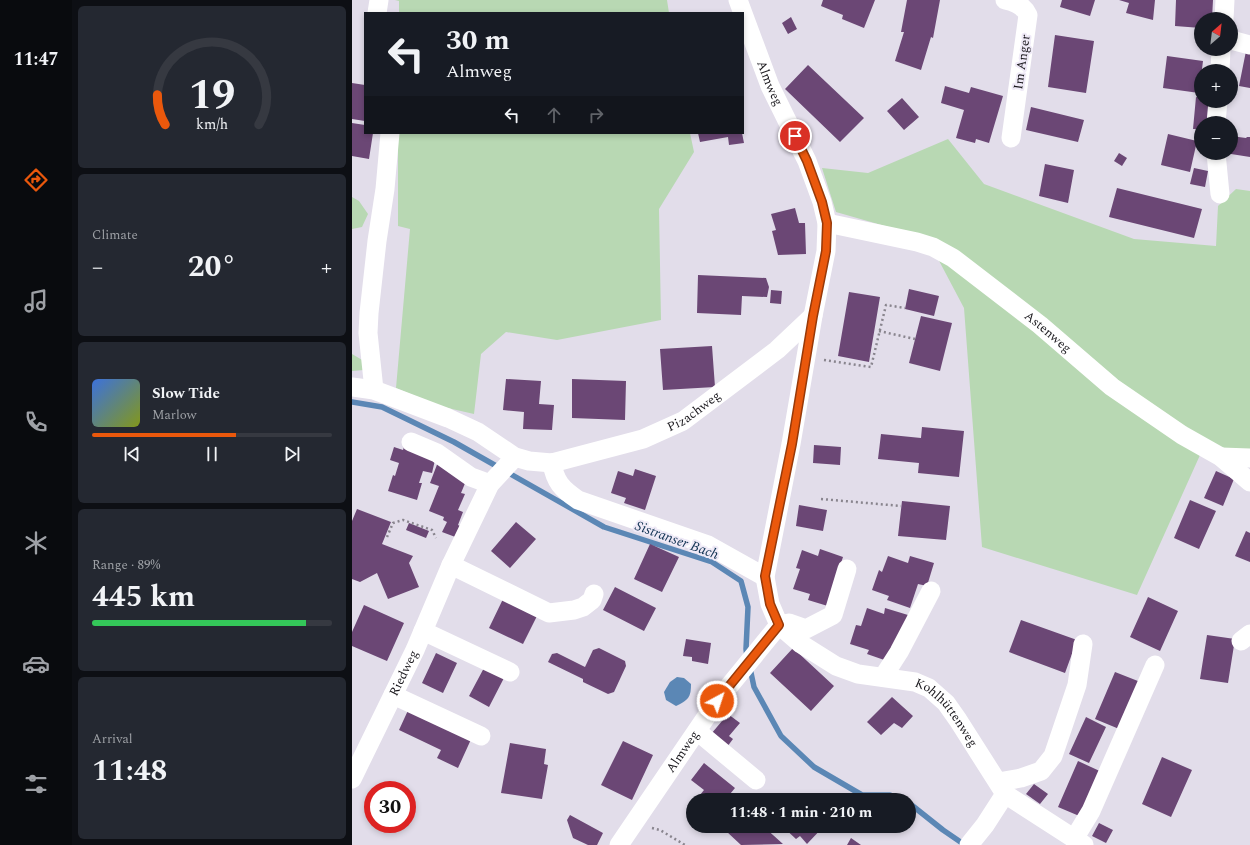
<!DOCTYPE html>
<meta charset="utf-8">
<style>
:root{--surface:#171b24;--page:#242831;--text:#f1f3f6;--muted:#9ea1a6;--line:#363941;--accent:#ea580c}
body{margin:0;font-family:Spectral,serif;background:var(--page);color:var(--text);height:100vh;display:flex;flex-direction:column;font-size:15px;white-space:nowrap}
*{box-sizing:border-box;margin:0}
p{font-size:13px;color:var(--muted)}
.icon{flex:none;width:22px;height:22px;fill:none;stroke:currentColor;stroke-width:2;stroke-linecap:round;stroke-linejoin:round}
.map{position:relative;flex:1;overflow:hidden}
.details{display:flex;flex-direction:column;gap:6px;padding:6px;background:#0d0f14;width:280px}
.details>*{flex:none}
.banner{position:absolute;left:12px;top:12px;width:380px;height:122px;border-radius:0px;box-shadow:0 2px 6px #0003;background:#171b24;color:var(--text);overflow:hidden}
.needle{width:26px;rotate:28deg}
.buttons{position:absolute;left:842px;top:12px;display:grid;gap:8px}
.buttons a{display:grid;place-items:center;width:44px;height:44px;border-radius:50%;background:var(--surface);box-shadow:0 2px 6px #0003;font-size:20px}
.speed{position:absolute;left:12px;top:781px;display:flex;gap:8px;font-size:20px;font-weight:700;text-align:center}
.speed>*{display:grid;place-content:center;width:52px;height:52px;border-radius:50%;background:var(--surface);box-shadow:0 2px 6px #0003;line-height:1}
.speed .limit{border:6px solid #d22;background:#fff;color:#111}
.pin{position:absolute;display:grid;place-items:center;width:34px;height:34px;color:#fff;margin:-17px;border:2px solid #fff;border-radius:50%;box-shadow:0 1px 4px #0007}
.me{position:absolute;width:44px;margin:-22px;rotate:40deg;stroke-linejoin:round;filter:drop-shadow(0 0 3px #0008)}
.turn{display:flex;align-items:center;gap:14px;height:84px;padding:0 16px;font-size:18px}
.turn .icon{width:52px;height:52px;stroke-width:2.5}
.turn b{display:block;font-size:28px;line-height:34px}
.lanes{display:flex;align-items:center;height:38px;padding:0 16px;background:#0003;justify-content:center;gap:20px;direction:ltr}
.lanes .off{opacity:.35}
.big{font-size:30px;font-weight:700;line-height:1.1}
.details .widget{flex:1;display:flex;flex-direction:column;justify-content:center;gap:6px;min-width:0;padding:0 14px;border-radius:6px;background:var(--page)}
.details .dial{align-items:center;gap:0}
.dial svg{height:104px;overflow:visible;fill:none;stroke:var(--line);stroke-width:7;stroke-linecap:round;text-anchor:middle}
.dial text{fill:var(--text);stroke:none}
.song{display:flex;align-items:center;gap:12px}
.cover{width:48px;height:48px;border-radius:6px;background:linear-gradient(135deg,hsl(220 70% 55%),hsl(70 70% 35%))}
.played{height:4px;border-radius:2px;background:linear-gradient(90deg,var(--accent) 60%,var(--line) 60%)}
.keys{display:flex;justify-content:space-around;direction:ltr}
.heat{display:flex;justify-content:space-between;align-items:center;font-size:22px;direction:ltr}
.charge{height:6px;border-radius:3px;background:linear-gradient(90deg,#34c759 89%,var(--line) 0)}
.trip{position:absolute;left:334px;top:793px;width:230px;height:40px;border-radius:20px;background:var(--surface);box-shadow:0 2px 6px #0003;font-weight:700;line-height:40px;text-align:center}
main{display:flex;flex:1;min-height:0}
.menu{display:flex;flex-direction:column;width:72px;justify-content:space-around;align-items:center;background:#090b0e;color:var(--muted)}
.menu .icon{width:28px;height:28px}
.menu .active{color:var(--accent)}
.menu b{font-size:18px;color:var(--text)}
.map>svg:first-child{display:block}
.green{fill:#b8d8b3}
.water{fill:#5b87b5}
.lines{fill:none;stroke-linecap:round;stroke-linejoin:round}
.stream{stroke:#5b87b5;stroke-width:5.5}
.building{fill:#6b4775}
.path{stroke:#89858e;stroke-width:2.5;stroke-dasharray:2 3;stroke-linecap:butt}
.minor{stroke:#fff;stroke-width:19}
.route-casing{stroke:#983908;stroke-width:10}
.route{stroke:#ea580c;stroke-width:7}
.labels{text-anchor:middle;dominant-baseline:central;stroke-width:4;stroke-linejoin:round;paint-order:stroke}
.street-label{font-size:13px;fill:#1a181d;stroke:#efeaf7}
.water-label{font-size:14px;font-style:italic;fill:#0f3151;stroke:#efeaf7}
</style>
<main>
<nav class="menu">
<b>11:47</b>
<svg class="icon active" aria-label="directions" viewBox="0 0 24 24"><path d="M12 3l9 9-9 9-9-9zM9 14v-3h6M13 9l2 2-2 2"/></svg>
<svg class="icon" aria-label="music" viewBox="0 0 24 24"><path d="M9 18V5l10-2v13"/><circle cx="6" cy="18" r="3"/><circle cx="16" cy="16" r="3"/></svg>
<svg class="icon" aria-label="phone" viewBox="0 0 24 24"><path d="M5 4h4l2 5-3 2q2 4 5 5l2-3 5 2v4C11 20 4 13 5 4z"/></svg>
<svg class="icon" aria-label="climate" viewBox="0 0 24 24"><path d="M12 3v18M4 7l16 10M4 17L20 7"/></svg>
<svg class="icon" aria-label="car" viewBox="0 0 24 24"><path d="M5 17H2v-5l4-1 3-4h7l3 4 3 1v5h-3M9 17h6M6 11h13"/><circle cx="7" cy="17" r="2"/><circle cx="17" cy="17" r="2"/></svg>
<svg class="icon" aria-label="filters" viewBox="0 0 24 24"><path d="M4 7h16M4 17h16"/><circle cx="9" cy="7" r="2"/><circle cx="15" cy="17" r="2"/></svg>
</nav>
<section class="details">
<div class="widget dial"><svg viewBox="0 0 100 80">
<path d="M14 69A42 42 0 1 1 86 69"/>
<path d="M14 69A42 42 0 0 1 8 46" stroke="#ea580c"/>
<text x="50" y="56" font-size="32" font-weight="700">19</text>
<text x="50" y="72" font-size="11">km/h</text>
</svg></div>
<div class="widget"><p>Climate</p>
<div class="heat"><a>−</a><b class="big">20°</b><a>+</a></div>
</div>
<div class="widget">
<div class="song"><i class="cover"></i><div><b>Slow Tide</b><p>Marlow</p></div></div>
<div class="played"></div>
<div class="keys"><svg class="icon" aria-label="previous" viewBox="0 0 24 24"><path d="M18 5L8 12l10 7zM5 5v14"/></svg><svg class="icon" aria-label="pause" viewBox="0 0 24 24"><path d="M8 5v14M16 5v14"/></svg><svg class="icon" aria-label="next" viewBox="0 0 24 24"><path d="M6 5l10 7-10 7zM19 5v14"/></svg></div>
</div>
<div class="widget"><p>Range · 89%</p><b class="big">445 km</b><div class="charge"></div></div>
<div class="widget"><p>Arrival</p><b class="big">11:48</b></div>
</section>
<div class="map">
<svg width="898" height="845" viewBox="0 0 898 845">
<rect width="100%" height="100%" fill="#e2ddea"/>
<!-- green -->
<path class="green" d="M43,0H315L317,13H47V1Z
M46,133H338L342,152L307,209L309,320L205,340L154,332L129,354L122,414L87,406L44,388L58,229L46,226Z
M596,139L632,184L782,239L864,246L866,206L884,189L898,191V454L853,444L785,595L630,547L612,308L575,238L484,212L470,168L516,173Z
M0,197L7,201L16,214L10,227L0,229Z
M0,354L17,364L12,370L0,371Z"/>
<!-- water -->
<path class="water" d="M325,677L332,678L339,684C339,698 336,700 324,706L314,700L312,692L318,682Z"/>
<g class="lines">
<!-- stream -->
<path class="stream" d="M0,402L30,407L102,442L252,527L360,562L389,581L396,607L394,649L395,657
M398,668L402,687L429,736L462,767L510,795H538L550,800
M557,803L591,830L610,843"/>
</g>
<!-- building -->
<path class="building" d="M471,0H523L512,28L490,19L491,15L469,6Z
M555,0H588L581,38L579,37L569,70L543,61L552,32H549Z
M710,0H743L738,16L708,7Z
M767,0H803L801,20L774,13L777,3Z
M824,0H861L860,19H849V28L823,26Z
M439,17L445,29L436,34L430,23Z
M703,35L742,41L734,93L696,87Z
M894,51L898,52V88L887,86Z
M815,56L851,61L847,93L811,88Z
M456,65L512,118L488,142L433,89Z
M0,83L13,85V121L0,119Z
M593,86L617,93L619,87L651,96L637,143L624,139L623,143L604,138L612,110L589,103Z
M844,97L849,98V101H858L856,123H849V129H841Z
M550,98L567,117L552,130L535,111Z
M679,107L732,120L726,142L674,130Z
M0,123L13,125V133H21L17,159L0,156Z
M346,133H390L392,143L377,145L376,137L348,142Z
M816,134L845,141L838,172L809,165Z
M879,136L894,138L895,137H898V157L879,154Z
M767,153L775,158L770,166L762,161Z
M693,164L722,170L716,203L687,196Z
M842,168L856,171L853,187L838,184Z
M765,188L850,209L842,238L757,217Z
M443,208L447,223H453L454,254L426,255L420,231L424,230L419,214Z
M346,275L414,278L417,287L415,297L390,296L389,315L345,313Z
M557,289L587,296L582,316L553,309Z
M419,290L430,291L429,304L418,303Z
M497,292L528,297L517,362L486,356Z
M569,316L600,323L588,371L557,363Z
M360,346L363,387L311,390L308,349Z
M154,379L189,381L187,404L202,405L200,430L171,429L172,412L151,410Z
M220,379L274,381L273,420L220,418Z
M570,427L612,431L607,477L566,473L567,463L526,459L529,434L569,438Z
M462,445L489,447L488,465L461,463Z
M42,447L51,450L52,447L83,460L80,473L71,471L67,483H70L65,500L36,491L41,475L43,476L47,463L38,460Z
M86,462L114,481L109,493L113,494L106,510L111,512L106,525L110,527L106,538L90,532L95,522L91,520L92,517L77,511L87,486L78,483Z
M283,469L304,476L293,510L272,503L274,498L259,493L266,471L281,476Z
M864,471L882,479L871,506L852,498Z
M838,500L864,511L847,549L822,538Z
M550,501L598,506L594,540L546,536Z
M447,505L475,510L471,531L444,526Z
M5,509L39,522L30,544L61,556L57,563L67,587L36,599L25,573L8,582L0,579V521Z
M164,522L184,539L158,568L139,551Z
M57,523L77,531L74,538L54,530Z
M894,531L898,533V562L883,556Z
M298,544L327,557L310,592L282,579Z
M468,549L491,557L483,581L479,607L456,600L458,594L441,589L448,569L444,568L450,550L466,556Z
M536,556L556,563L558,556L582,563L575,586L566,584L558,608L535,600L537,596L520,590L527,570L530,572Z
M263,587L304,608L292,631L251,610Z
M796,597L826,611L808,651L778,637Z
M151,599L185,616L171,644L137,628Z
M12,605L52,623L35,661L0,646V632Z
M515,608L532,614L533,608L556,615L538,662L515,654L517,650L498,644L504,625L509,626Z
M669,620L725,640L713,673L657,652Z
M855,635L883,639L876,683L848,679Z
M334,639L359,643L356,664L340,661V657L331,656Z
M247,648L273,661L274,666L262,692L256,694L231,682V679L196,662L200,654L205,653L233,667L241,650Z
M441,648L482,686L459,711L418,673Z
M84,653L105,663L91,693L70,683Z
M133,666L153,676L137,707L117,696Z
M763,672L791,683L772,731L743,719Z
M540,697L561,716L550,728L542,723L529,735L515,722Z
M58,706L121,735L106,768L85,758L89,750L47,730Z
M376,714L388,723L377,736L381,739L375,747L359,734Z
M734,717L754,727L737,763L717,754Z
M271,741L301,755L280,800L249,785Z
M158,743L194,749L192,764L196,765L190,799L149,793Z
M810,757L840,770L819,817L790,804Z
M726,761L752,773L732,818L706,807Z
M352,763L383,788L373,800H344L352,790L339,780Z
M682,784L696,794L688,804L674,794Z
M341,803V814L336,810Z
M218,815L251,833L245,845H236L221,838L215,820Z
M747,823L761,830L754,843L740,836Z
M379,826H411L431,844L389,845L374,831Z
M430,826H472L455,844L448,836L444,839Z
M499,838L509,845H495Z"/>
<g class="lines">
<!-- path -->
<path class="path" d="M527,331L563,339
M472,360L519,367L534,305L553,308
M469,499L549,506
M35,537L41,523L51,520L80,530L84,538
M300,828L308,830L333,845"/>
<!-- minor -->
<g class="minor">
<path id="s1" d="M386,0L418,86L455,161L470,202L475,223L474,251L461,316L439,444L413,577L418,604L427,625L449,644L484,666L506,674L563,682L577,688L594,703L606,720L653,794L732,845"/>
<path d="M653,0C663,2 672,6 676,15L659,138"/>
<path d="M25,13L27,0"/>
<path d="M872,19L873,0"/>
<path d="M879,40L898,45"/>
<path d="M868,71L869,49"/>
<path d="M864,123L866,101"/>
<path d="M864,153L868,194"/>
<path id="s2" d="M475,223L565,242L581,247L601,258L688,325L760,387L830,435L869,457L898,482"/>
<path id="s3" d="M0,387L22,390L96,418L126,432L163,457L177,461L200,463L291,439L331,421L425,350L461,316"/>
<path d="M22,390L16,333L17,313L25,241L33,189L38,133"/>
<path d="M59,442L85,453L119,477L138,484"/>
<path d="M869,457L898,458"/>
<path d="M200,463C203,482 210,489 226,500L356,545L413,577"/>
<path d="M99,565L197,613L222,610L231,607L240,600L242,594"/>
<path d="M427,625L437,623L454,629L481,615L495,569"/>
<path d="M71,631L158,672"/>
<path d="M889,641L898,634"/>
<path d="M531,677L547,652L579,591"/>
<path d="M41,695L129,736"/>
<path d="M345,731L404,780"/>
<path id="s4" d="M0,779L63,650L99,565L138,484L163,457"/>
<path d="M646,782L669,778L689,771L701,756L725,685L731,644"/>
<path d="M722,839L739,811L803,665"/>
<path id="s5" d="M267,845L365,701L427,625"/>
<path d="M617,845L633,825L653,794"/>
</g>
</g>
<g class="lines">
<!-- route casing -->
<g class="route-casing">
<path id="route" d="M365,701L427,625L418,604L413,576L440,444L461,316L474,251L475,223L470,202L455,161L443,136"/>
</g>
<!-- route -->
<use href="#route" class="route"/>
</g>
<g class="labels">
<!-- street labels -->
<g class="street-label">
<text transform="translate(670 62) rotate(-82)">Im Anger</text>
<text stroke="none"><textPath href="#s1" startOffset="89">Almweg</textPath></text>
<text stroke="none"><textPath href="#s2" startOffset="252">Astenweg</textPath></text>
<text stroke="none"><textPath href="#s3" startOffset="369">Pizachweg</textPath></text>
<text stroke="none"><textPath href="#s4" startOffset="118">Riedweg</textPath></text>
<text stroke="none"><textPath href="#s1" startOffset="847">Kohlhüttenweg</textPath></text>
<text stroke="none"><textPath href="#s5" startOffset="113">Almweg</textPath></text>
</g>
<!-- water labels -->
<g class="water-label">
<text transform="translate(325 540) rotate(20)">Sistranser Bach</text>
</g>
</g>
</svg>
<div class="buttons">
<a><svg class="needle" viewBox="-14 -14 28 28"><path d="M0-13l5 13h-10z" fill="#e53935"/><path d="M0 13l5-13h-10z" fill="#9ea1a6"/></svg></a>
<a>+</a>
<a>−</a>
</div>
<div class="speed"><div class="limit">30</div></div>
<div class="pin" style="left:443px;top:136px;background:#d93025"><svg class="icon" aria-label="arrive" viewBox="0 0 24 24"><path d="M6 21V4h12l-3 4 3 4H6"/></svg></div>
<svg class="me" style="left:365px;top:701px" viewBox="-20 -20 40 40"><circle r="17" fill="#ea580c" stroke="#fff" stroke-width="3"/><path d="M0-11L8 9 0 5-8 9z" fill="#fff"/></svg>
<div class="trip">11:48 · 1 min · 210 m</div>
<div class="banner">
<div class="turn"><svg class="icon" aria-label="left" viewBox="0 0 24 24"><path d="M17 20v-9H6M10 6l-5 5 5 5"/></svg><div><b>30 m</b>Almweg</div></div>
<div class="lanes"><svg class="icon" aria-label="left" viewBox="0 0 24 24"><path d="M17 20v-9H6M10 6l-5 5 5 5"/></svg><svg class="icon off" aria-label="ahead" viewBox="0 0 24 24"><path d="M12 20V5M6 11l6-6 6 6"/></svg><svg class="icon off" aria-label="right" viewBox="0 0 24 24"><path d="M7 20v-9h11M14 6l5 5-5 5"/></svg></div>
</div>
</div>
</main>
